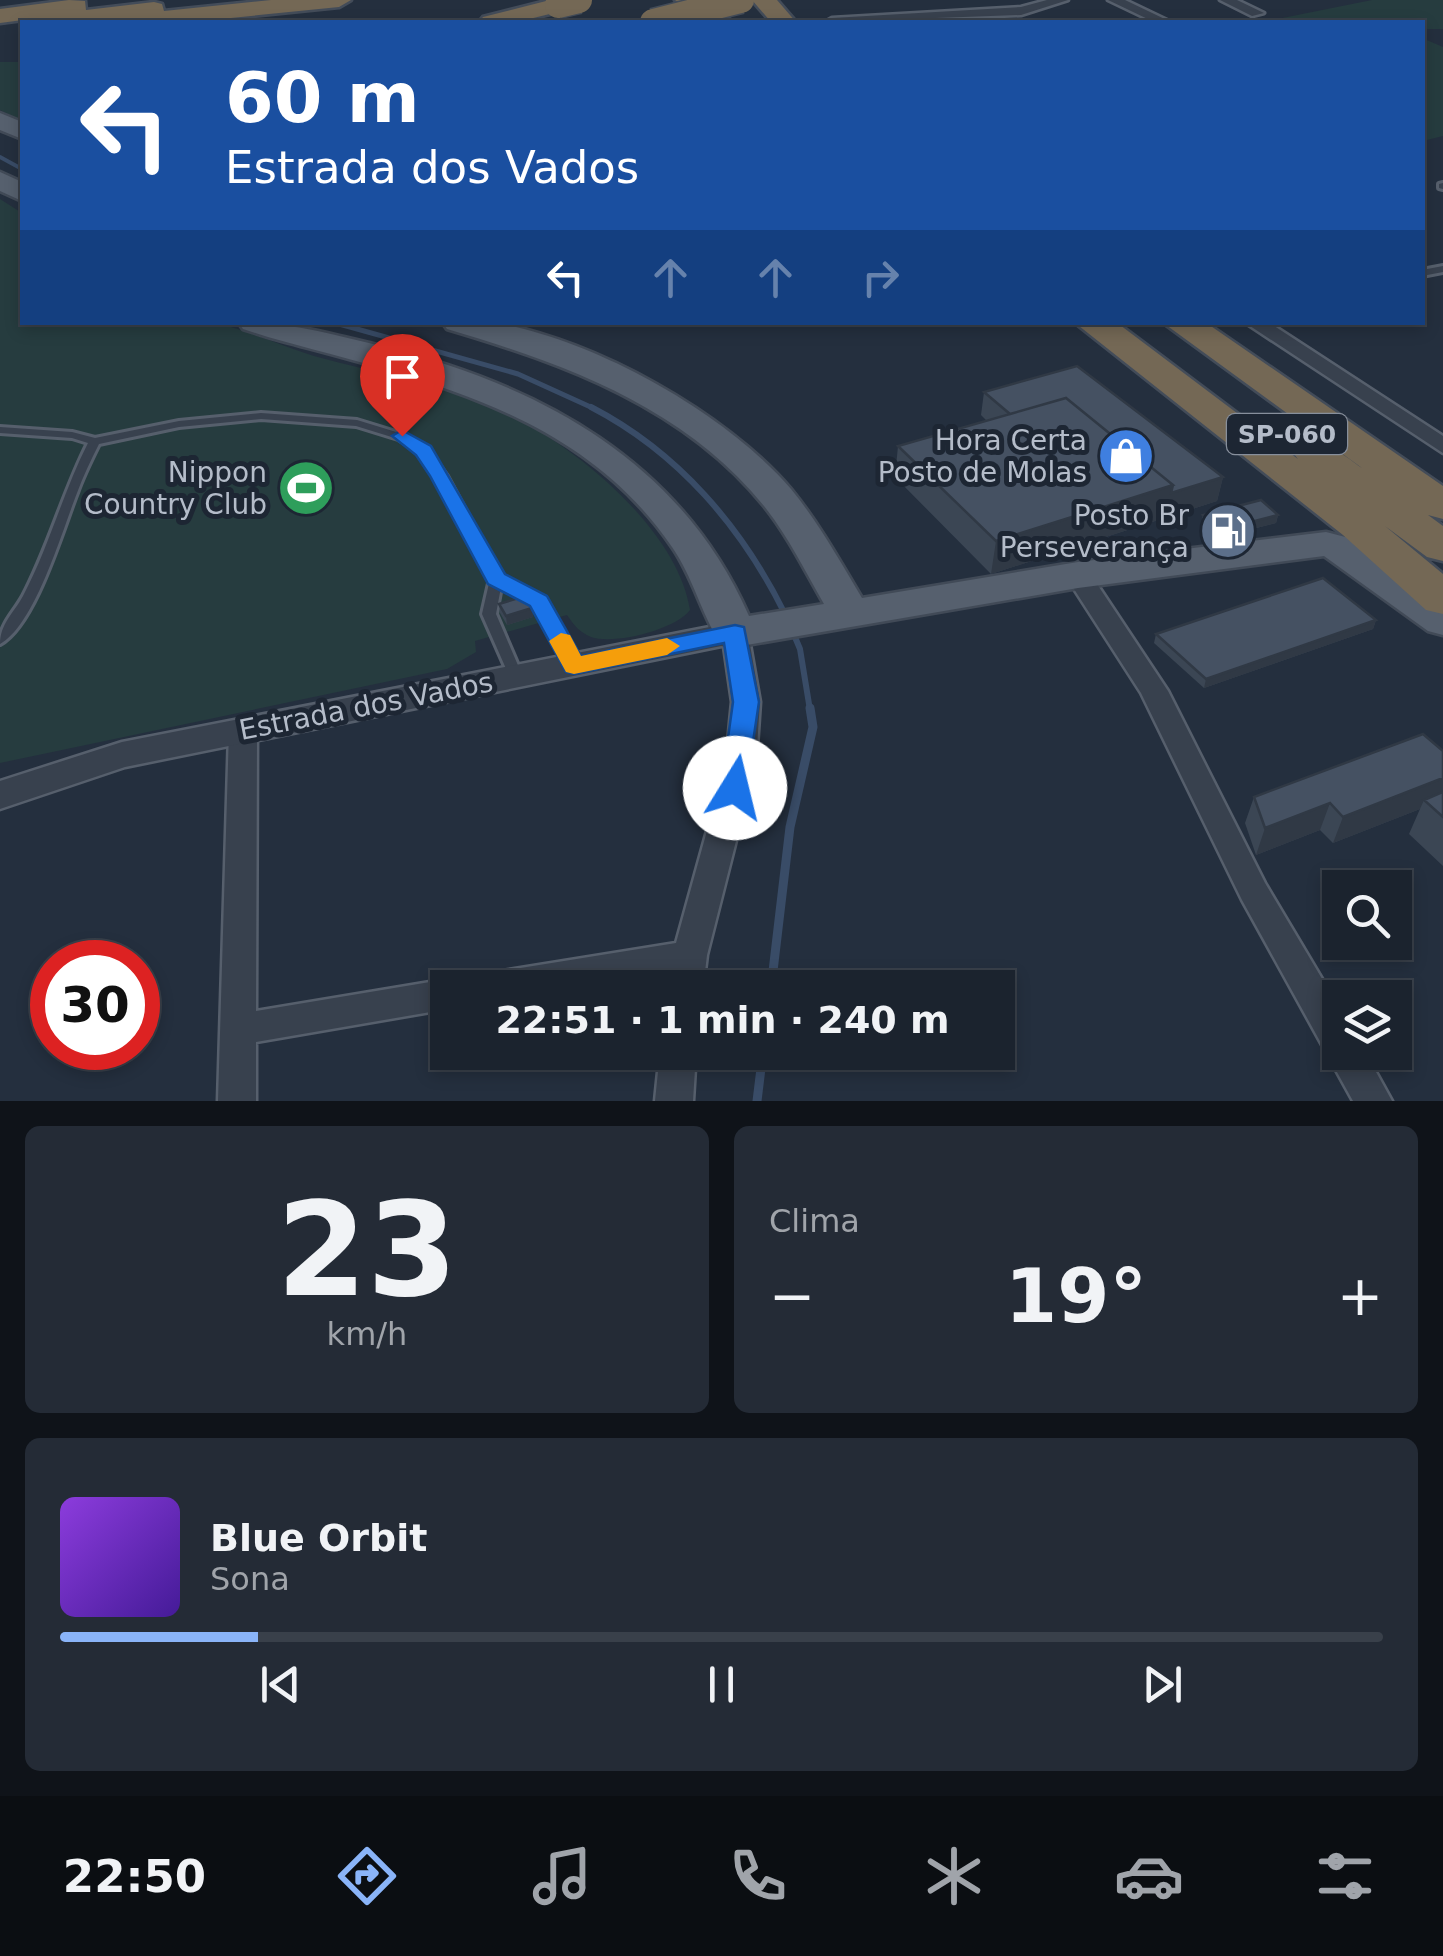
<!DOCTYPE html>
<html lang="pt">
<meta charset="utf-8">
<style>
:root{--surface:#1b232e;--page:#242b36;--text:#f1f3f6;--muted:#a0a4aa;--line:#39404a;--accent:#8ab4f8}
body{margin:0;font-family:"DejaVu Sans",sans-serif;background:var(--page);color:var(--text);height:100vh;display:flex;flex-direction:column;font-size:38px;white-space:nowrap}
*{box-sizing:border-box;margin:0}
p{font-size:32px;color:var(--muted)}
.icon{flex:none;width:55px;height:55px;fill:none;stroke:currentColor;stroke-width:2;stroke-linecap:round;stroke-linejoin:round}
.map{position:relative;height:1101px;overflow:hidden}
.side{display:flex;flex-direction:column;gap:25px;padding:25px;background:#0f1319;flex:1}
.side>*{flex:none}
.guide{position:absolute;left:20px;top:20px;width:1405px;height:305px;border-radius:0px;box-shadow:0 5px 15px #0003,0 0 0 2px var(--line);background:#1a4fa0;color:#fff;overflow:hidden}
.buttons{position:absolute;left:1322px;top:870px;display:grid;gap:20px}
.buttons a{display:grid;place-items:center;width:90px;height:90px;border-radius:0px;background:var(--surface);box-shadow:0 5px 15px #0003,0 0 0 2px var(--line);font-size:50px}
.speed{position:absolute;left:30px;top:940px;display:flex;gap:20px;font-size:50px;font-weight:700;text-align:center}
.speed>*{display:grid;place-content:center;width:130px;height:130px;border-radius:50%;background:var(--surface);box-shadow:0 5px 15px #0003,0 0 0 2px var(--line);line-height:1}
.speed .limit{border:15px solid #d22;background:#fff;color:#111}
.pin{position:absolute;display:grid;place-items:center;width:85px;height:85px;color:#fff;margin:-102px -42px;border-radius:50% 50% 50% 0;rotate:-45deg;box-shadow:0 0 10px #0007}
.pin .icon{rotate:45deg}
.me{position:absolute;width:110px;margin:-55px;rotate:9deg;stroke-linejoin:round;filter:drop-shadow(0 0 8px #0008)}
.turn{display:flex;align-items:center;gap:35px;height:210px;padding:0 40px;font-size:45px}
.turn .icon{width:130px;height:130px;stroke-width:2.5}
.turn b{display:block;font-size:70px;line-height:85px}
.lanes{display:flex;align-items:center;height:95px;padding:0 40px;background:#0003;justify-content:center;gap:50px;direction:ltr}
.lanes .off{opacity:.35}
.big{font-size:75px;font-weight:700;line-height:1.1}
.side .tile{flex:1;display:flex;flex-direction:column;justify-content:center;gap:15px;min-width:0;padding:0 35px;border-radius:15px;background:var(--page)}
.side .dial{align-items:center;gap:0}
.dial b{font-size:130px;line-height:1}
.song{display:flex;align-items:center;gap:30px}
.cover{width:120px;height:120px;border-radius:15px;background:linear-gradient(135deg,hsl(270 70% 55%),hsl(260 70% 35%))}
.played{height:10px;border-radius:5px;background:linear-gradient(90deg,var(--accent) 15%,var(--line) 15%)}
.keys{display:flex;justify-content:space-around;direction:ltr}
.heat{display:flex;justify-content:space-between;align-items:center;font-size:55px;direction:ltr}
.side .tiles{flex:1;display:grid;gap:25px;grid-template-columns:1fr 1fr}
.tile:last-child{grid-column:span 2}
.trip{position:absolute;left:430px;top:970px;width:585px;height:100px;border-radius:0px;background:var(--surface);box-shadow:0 5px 15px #0003,0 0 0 2px var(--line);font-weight:700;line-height:100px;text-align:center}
.tabs{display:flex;height:160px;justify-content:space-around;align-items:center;background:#0b0e12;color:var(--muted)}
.tabs .icon{width:70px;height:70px}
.tabs .selected{color:var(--accent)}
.tabs b{font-size:45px;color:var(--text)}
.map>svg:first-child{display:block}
.green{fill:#263c3f}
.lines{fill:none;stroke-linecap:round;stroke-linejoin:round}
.stream-far3{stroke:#394c67;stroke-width:4}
.stream-far2{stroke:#394c67;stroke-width:5}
.stream-far1{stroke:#394c67;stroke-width:6}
.stream{stroke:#394c67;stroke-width:9}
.service-casing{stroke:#565f6c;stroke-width:6}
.minor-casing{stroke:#565f6c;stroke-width:5}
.tertiary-casing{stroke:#565f6c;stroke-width:5}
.primary-casing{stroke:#414a57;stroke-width:5}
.motorway-casing{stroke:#434c59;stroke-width:5}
.service{fill:#38414e;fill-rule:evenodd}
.minor{fill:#38414e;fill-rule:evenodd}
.tertiary{fill:#38414e;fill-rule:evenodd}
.primary{fill:#56606e;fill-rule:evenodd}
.motorway{fill:#746855;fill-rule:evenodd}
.motorway-bridge-casing{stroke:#434c59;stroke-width:29;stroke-linecap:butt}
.motorway-bridge{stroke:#746855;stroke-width:26}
.wall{fill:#3b4654}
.shaded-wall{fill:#303945}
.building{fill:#455162;stroke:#303945;stroke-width:2.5}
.route{fill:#1a73e8;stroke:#114b97;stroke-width:2.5}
.slow{fill:#f59e0b}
.labels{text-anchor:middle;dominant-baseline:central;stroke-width:10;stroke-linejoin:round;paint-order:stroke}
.shield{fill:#1d2633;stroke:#878f9c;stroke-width:2.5}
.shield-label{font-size:25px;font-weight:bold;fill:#b4bcc9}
.poi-label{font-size:28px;fill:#b4bcc9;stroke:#1d2633;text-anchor:end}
.street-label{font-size:28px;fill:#b4bcc9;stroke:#1d2633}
</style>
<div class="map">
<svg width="1443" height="1101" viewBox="0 0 1443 1101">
<rect width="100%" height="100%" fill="#242f3e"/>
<!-- green -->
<path class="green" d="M1372,0H1443V29H1423L1422,22H1263Z
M1422,38L1443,47V136L1423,141Z
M0,62H22V121L0,110Z
M0,199L22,213V322C85,323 151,316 213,323C235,325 287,348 314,356C379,374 448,385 510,415C579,449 678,531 690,610C675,630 614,645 591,637C579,632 574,625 567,615L475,641L476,652L447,669L0,763Z"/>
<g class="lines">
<!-- stream-far3 -->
<path class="stream-far3" d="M0,157L22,169"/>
<!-- stream-far2 -->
<path class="stream-far2" d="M332,322L518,374L595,409"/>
<!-- stream-far1 -->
<path class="stream-far1" d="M591,407C678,452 742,527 785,614
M792,630L800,649L810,710"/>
<!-- stream -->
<path class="stream" d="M771,988L790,827L813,727L810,708
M757,1101L763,1052"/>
<!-- service casing -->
<g class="service-casing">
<path id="service" d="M1443,183V189L1439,188V184Z
M1443,266V272L1422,276V270Z
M261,413L357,420L406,435L427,448L447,476L501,576L544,598L581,665L579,668H569L534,604L501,587L496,614L523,677L521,680H511L482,614L490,579L435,476L419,452L398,439L356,426L261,419L179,427L99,444C91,460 83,476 77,493C62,531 35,625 0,644C0,624 13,614 23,596C49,547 63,492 88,443L72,438L0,433V427L72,432L95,438L179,421Z"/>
</g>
<!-- minor casing -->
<g class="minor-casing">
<path id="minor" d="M1047,0H1068L1021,15L825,22L832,18L1021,7Z
M1108,0H1125L1171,22H1154Z
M1220,0H1237L1264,13L1252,16Z
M1244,322H1268L1443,436V453Z
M1078,567L1087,569L1168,691L1265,883L1340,1009V1052H1365L1392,1101H1353L1242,900L1141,693L1065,575Z
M735,624L748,633L760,702L756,762L707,955L703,988H669L671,972L581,988H473L478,978L490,973L676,943L726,762L732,702L722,633Z
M243,721L253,724L257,731L256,1011L448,979L462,988H448V1009L256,1042V1101H218L229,731L233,724Z
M660,1052H696L693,1101H655Z"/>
</g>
<!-- tertiary casing -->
<g class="tertiary-casing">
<path id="tertiary" d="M735,622L746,625L751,633L746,641L125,767L0,809V781L122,742Z"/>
</g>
<!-- primary casing -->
<g class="primary-casing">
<path id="primary" d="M0,113L22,122V139L0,130Z
M0,172L22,182V201L0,191Z
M238,322C289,322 332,334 381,346C540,385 681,461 749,616L824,604C805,571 788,536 764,506C684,407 565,364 447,329L442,322C460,322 479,320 496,323C595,340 726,413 791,489C818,522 840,561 862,598L1078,562L1326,532L1357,540L1443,601V635L1428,631L1324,556L1078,588L735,647L720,643C701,613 693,577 672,547C578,409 418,379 268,337L243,329Z"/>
</g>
<!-- motorway casing -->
<g class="motorway-casing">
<path id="motorway" d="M69,0L85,1L86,10L154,2L162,4L164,11L271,0H351L339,7L191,22H35L38,18L0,23V9Z
M550,0H566L570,5L566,10L517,22H479L483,17Z
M675,0H703L733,22H706Z
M752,0H777L796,22H771Z
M1074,322H1116L1298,459L1294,454L1300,445C1327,439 1342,454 1362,468L1162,322H1205L1443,486V519L1428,515L1443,526V561L1427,557L1385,526L1443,574V614L1426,610L1343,535Z"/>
</g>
<!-- service -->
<use href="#service" class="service"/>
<!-- minor -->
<use href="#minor" class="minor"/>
<!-- tertiary -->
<use href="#tertiary" class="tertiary"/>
<!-- primary -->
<use href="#primary" class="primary"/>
<!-- motorway -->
<use href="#motorway" class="motorway"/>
<!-- motorway-bridge casing -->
<g class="motorway-bridge-casing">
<path id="motorway-bridge" d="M558,5L579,0
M653,22L741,0"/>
</g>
<!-- motorway-bridge -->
<use href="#motorway-bridge" class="motorway-bridge"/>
</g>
<!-- wall -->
<path class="wall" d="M984,392L1223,477L1217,501L991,574L895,477L898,446L987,421L981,415Z
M1203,515H1278L1276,523L1217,538L1201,523Z
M499,604L532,608L533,617L507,625L500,613Z
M1376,620L1373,629L1204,688L1154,643L1156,634Z
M1443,751V866L1409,834L1420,809L1333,843L1320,830L1256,855L1245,823L1254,797Z"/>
<!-- shaded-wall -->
<path class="shaded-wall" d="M1223,477L1217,501L991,574L996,541L1173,485Z
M1278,515L1276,523L1217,538L1220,530Z
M532,608L533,617L507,625L506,616Z
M1376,620L1373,629L1204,688L1206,679Z
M1443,778V800H1424L1420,809L1333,843L1343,817Z
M1330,803L1320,830L1256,855L1265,828Z"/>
<!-- building -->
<path class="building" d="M1077,366L1223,477L1171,493L1173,485L1066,398L1010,414L984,392Z
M1066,398L1173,485L996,541L898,446Z
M1261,500L1278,515L1220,530L1203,515Z
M1323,578L1376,620L1206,679L1156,634Z
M525,596L532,608L506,616L499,604Z
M1423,734L1443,751V778L1343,817L1330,803L1265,828L1254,797Z
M1443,792V817L1424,800Z"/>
<!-- route -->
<path class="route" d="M402,430L431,446L505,574L547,596L581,656L735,625L744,627L759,702L745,795H726L721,788L733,702L724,643L574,674L566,672L530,606L488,584L430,476L416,455L392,436Z"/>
<!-- slow -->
<path class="slow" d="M561,633L570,635L581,656L667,638L680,646L667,655L574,674L566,672L549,641Z"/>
<!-- icons -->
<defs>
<g id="shop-disc" transform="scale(2.875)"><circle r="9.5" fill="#3f7fe0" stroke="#1d2633"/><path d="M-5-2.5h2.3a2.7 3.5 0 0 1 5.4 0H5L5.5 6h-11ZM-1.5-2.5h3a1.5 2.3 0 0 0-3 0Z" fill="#fff"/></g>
<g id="stadium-disc" transform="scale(2.875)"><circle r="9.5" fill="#2e9e5b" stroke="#1d2633"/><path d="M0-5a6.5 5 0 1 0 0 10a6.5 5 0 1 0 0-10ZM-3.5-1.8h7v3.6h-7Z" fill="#fff"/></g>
<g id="fuel-disc" transform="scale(2.875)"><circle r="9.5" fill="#5c6f8a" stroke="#1d2633"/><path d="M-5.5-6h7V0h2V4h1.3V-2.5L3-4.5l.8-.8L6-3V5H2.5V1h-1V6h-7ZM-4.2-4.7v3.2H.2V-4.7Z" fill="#fff"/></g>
</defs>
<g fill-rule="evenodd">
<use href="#shop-disc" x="1126" y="456"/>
<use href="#stadium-disc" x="306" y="488"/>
<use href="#fuel-disc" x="1228" y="531"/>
</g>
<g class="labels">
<!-- shield labels -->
<rect class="shield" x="1227" y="414" width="120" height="40" rx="8"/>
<g class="shield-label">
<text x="1287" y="434">SP-060</text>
</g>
<!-- poi labels -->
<g class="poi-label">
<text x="1087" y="440">Hora Certa<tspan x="1087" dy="32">Posto de Molas</tspan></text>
<text x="267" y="472">Nippon<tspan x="267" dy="32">Country Club</tspan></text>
<text x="1189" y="515">Posto Br<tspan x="1189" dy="32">Perseverança</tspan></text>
</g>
<!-- street labels -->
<g class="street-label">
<text transform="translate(366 706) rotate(-11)">Estrada dos Vados</text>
</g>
</g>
</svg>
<div class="buttons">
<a><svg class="icon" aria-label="search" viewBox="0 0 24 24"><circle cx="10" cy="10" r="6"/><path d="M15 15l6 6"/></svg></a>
<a><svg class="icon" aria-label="layers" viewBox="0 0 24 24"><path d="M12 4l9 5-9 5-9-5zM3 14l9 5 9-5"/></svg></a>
</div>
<div class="speed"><div class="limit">30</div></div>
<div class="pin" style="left:402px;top:436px;background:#d93025"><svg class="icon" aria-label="arrive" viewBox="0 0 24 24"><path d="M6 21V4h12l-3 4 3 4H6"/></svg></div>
<svg class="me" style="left:735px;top:788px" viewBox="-20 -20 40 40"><circle r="19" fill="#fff"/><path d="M0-13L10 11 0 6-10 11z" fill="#1a73e8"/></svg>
<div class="trip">22:51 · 1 min · 240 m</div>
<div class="guide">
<div class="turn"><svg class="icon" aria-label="left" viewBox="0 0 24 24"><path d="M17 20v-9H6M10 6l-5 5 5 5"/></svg><div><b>60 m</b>Estrada dos Vados</div></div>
<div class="lanes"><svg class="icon" aria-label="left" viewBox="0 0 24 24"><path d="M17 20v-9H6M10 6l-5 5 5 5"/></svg><svg class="icon off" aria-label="ahead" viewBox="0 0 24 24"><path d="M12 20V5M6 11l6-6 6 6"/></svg><svg class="icon off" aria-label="ahead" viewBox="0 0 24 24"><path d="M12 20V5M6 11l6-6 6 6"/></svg><svg class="icon off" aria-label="right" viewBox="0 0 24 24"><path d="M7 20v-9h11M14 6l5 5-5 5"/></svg></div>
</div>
</div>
<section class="side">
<div class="tiles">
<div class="tile dial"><b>23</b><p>km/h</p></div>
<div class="tile"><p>Clima</p>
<div class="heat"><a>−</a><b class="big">19°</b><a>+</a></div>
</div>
<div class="tile">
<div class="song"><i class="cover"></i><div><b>Blue Orbit</b><p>Sona</p></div></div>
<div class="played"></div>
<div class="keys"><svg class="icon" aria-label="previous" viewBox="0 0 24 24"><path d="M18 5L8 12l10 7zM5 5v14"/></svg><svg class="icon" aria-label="pause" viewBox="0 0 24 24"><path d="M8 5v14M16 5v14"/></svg><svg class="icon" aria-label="next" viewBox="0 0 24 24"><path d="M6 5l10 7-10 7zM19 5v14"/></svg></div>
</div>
</div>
</section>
<nav class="tabs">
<b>22:50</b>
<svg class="icon selected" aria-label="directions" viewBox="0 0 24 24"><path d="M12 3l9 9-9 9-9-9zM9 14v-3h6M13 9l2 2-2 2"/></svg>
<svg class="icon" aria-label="music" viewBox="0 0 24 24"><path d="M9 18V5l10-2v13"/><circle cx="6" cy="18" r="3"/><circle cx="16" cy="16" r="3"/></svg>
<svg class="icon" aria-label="phone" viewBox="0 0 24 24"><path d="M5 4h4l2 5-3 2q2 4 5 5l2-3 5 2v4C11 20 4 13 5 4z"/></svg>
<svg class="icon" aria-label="climate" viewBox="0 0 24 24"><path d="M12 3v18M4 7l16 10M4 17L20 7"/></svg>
<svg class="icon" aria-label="car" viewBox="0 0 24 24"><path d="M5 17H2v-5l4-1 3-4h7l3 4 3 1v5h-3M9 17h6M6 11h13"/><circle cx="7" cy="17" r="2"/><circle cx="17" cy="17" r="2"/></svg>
<svg class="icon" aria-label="filters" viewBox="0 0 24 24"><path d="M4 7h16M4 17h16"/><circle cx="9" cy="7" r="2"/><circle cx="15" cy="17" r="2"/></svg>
</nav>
